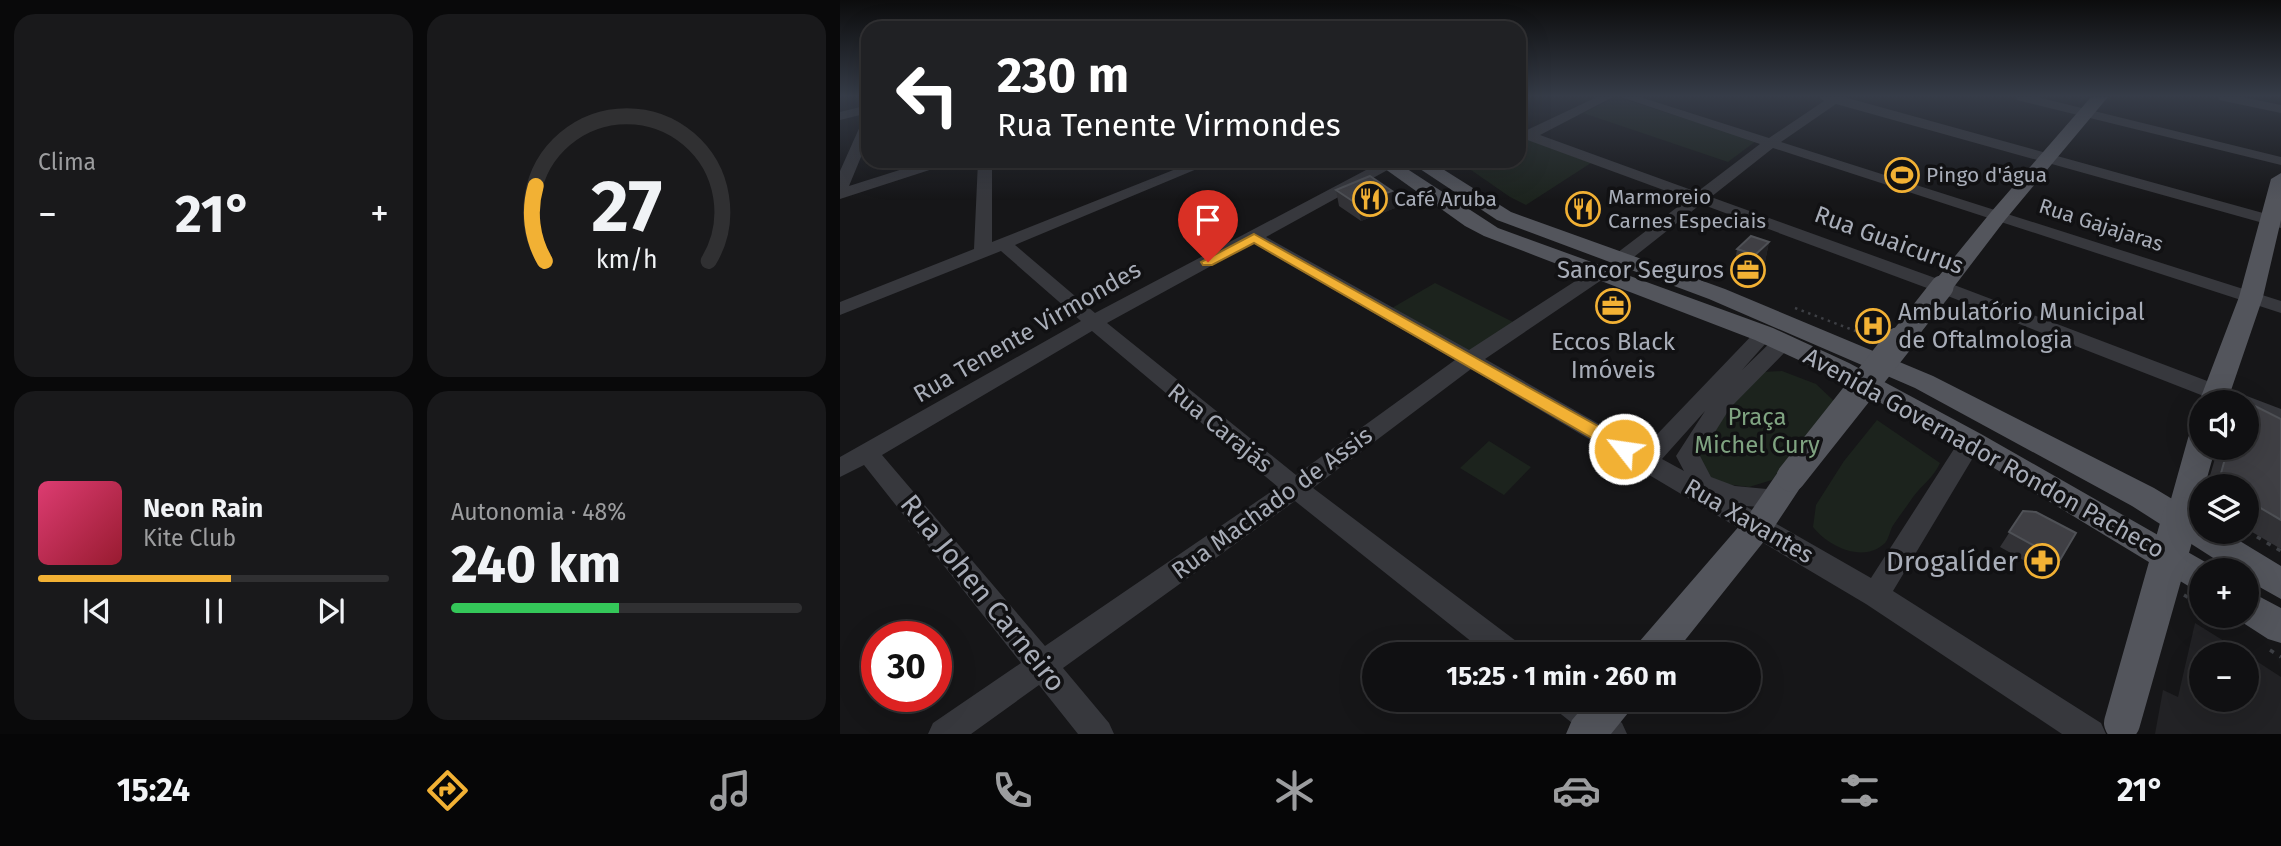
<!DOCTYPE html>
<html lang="pt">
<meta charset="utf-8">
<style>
:root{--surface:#101012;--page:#19191b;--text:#f1f3f6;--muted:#9c9d9f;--line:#303032;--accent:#f2b134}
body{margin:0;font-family:"Fira Sans",sans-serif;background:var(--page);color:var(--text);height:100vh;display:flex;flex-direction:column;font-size:26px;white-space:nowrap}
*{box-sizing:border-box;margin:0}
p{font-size:23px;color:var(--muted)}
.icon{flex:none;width:38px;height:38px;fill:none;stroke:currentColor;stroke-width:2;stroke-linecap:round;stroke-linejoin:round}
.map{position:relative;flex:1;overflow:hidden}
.drawer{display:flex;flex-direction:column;gap:14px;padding:14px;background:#09090a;width:840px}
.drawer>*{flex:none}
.hud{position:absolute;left:21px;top:21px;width:665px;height:147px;border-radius:21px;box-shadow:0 7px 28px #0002,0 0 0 2px var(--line);background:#202124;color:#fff;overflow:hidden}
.controls{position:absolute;left:1349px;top:390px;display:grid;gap:14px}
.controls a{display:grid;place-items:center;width:70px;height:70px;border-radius:50%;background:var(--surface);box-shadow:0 7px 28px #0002,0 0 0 2px var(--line);font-size:35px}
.speed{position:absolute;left:21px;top:621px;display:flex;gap:14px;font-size:35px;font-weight:700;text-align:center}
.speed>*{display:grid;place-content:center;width:91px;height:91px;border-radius:50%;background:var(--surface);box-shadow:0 7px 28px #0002,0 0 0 2px var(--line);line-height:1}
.speed .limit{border:10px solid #d22;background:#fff;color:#111}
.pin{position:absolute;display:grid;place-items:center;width:60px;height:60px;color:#fff;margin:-72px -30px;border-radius:50% 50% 50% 0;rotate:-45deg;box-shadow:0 0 7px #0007}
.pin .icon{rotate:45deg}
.me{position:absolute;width:77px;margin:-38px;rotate:300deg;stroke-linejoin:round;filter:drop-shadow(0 0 5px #0008)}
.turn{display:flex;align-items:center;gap:24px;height:147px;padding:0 21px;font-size:32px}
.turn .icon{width:91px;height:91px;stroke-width:2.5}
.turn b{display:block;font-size:49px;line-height:60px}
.big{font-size:52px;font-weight:700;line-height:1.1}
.drawer .widget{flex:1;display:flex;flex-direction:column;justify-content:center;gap:10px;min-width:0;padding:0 24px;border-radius:21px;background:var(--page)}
.drawer .dial{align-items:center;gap:0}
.dial svg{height:182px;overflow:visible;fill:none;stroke:var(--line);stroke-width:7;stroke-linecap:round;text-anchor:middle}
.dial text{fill:var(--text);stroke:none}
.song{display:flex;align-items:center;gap:21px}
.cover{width:84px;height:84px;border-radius:10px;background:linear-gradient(135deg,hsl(340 70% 55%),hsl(350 70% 35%))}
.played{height:7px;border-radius:4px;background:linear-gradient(90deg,var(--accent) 55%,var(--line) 55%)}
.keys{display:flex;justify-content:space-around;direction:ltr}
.heat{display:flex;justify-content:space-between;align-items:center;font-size:38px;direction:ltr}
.charge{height:10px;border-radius:5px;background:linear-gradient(90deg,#34c759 48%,var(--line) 0)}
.drawer .tiles{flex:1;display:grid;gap:14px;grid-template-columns:repeat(2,1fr)}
.trip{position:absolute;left:522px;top:642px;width:399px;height:70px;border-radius:35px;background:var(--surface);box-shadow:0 7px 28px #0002,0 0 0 2px var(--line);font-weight:700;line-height:70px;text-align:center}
.menu{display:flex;height:112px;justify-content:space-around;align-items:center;background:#060607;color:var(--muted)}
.menu .icon{width:49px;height:49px}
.menu .current{color:var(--accent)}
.menu b{font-size:32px;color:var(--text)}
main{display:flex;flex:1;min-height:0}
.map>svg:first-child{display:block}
.built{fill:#222225}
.green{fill:#1c231d}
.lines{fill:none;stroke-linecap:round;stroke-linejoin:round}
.path-far1{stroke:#3d3f44;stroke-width:2.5;stroke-dasharray:2.5 4.5;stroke-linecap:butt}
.path{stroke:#3d3f44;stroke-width:3.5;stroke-dasharray:4.5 7;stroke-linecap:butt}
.minor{fill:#37383d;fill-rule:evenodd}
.major{fill:#53555c;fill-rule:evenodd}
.major-bridge-far2{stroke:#53555c;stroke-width:23}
.major-bridge-far1{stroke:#53555c;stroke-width:29}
.major-bridge{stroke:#53555c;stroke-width:36}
.wall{fill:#323236}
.shaded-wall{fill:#212124}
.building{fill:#3f3f44;stroke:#4f5156;stroke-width:2}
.route{fill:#f2b134;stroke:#9d7322;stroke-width:2}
.labels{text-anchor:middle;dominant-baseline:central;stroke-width:7;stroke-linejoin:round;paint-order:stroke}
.far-poi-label{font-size:21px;fill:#a8adb8;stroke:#111113;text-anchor:start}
.far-street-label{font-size:21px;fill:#a8adb8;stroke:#111113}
.street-label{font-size:24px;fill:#a8adb8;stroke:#111113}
.poi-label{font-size:24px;fill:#a8adb8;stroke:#111113;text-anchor:end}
.park-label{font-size:24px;fill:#7fa381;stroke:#111113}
.near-poi-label{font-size:28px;fill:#a8adb8;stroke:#111113;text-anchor:end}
.near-street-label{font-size:28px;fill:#a8adb8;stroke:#111113}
</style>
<main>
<section class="drawer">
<div class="tiles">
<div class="widget"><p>Clima</p>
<div class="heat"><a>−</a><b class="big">21°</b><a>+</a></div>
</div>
<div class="widget dial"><svg viewBox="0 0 100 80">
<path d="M14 69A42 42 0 1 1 86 69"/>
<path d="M14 69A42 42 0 0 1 10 36" stroke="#f2b134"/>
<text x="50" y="56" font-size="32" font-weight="700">27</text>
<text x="50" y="72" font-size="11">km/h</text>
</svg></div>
<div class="widget">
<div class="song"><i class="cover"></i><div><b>Neon Rain</b><p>Kite Club</p></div></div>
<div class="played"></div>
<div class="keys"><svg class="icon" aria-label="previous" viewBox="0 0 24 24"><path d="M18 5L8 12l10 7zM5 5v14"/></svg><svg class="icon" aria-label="pause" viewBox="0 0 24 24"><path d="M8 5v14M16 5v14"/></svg><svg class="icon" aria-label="next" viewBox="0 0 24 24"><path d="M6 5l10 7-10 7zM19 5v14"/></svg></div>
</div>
<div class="widget"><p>Autonomia · 48%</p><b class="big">240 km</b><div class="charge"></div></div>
</div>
</section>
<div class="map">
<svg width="1441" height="734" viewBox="0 0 1441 734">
<rect width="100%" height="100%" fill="#161618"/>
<!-- built -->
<path class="built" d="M1355,623L1405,654H1362V700H1407V655L1441,677V734H1315L1323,690L1338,697Z"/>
<!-- green -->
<path class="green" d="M777,97L916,141L888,162L743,113Z
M679,135L751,163L686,205L670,197L618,161H679Z
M595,283L677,324L632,354L552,308Z
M942,371L976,384L994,401L932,480L909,487L885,484L864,476L853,458L865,431L923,372Z
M1037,420L1100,463C1094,477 1082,485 1073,497C1067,506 1060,515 1054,524C1050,529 1049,539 1045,543C1023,564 988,546 973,527L976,505L1004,461Z
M649,441L691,467L664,495L620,468Z"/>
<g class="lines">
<!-- path-far1 -->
<path class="path-far1" d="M955,308L1034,338"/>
<!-- path -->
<path class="path" d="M1407,531L1441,551
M1344,595L1362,606
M1377,616L1386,622
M1430,650L1441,657"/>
<!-- minor -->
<path class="minor" d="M757,97H773L700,135L857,192L920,144L781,97H800L929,138L984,101L979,97H1004L1441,218V228L996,104L941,142L1441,301V313L933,148L871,197L1109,283L1441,409V426L1407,414V402H1379L1095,291L861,204L785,264H773L770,260L773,256L848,199L679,137V128L687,130Z
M1176,97H1197L1441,157V165L1177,100Z
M1378,97H1402L1441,105V113L1379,100Z
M28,105V113L0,120V112Z
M28,120V140L9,186L88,161H110L108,164L0,199V171L21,124Z
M138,161H152V242L356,161H376L175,245L255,313L543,161H553L555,164L553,167L426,237L629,350L754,269H766L769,273L766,277L645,359L803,449L917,330H931L934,334L902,370L936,337H950L953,342L950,347L890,408L860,456L871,477L895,486L948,491L951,498L948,505L939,508L905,506L1031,578L1123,435L1131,433L1139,435L1143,441L1053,591L1261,723L1266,734H1222L1026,604L631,369L473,488L680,644L684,654H647L455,501L223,668L269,723L274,734H238L199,685L131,734H88L93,723L181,663L24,465L0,477V457L241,321L161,251L0,315V302L134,249ZM413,243L615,360L456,475L267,323ZM252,331L438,487L205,646L42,455ZM865,411L836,456L844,471L822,459Z
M712,700H753L782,723L787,734H746L717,711Z"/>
<!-- major -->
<path class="major" d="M1251,97H1268L1165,220L1110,292H1094L1090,287L1094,282L1151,212Z
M534,161H555L658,228L933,328L1009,363L1141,434L1374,567L1376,570H1362V591L1350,587L1121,448L991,375L915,340L644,236L625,226Z
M568,161H590L671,212L885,289L1093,376L1314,488L1362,517V532H1385L1441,566V599L1407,580V570H1392L1292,506L1075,388L869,299L657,220Z
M1441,173V220L1423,297L1387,402H1362V406L1359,402L1399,297L1431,179Z
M951,465L962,469L966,477L962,485L929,535L834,654H794L799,642L907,517L940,469Z
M1407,590L1441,608V643L1428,639L1394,617L1407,616Z
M749,700H793L788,713L771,734H726L732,720Z"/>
<!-- major-bridge-far2 -->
<path class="major-bridge-far2" d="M1057,344L1102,287"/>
<!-- major-bridge-far1 -->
<path class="major-bridge-far1" d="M951,477L1058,342
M1341,517L1362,442"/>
<!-- major-bridge -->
<path class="major-bridge" d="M1282,723L1341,515"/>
</g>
<!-- wall -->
<path class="wall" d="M496,190L555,208L521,221L499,206Z
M929,242L924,267L911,280L893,274L897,249Z
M1401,399L1441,419V549L1407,529V486H1367L1378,448H1407V402H1398Z
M1183,511L1220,560L1210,575L1160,547Z"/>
<!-- shaded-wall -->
<path class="shaded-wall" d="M1242,97H1247L1238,104L1241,98Z
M552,191L555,208L521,221L517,204Z
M929,242L924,267L911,280L915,255Z"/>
<!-- building -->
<path class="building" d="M530,176L552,191L517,204L496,190Z
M911,236L929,242L915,255L897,249Z
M1401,399L1441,419V520L1407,500V486H1382L1378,484L1388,448H1407V402H1400Z
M1183,511L1196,512L1236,533L1220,560L1169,532Z"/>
<!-- sky -->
<linearGradient id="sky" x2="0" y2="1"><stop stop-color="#0c0c0d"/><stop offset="0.48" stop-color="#363c48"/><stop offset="1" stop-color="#363c48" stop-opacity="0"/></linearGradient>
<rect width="1441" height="200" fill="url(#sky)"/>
<!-- route -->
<path class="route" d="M414,234L790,444L793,449L790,453H778L414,243L372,265H363L361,262Z"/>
<!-- icons -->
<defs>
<g id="stadium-ring" transform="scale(1.75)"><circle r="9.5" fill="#111113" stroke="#f2b134" stroke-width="1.5"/><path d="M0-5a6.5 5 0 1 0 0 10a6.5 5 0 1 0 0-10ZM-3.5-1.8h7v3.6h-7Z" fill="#f2b134"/></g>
<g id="restaurant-ring" transform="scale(1.75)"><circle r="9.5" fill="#111113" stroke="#f2b134" stroke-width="1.5"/><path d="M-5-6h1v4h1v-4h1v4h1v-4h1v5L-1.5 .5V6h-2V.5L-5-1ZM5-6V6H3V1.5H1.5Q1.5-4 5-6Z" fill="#f2b134"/></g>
<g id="office-ring" transform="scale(1.75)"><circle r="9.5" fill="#111113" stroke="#f2b134" stroke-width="1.5"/><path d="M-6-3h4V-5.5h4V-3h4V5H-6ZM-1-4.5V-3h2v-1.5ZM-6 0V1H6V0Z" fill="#f2b134"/></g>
<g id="hospital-ring" transform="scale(1.75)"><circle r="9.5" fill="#111113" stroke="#f2b134" stroke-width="1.5"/><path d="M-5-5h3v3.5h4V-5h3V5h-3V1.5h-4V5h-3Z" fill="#f2b134"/></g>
<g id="pharmacy-ring" transform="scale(1.75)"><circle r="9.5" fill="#111113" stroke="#f2b134" stroke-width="1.5"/><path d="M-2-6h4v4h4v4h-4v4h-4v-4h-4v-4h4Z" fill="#f2b134"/></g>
</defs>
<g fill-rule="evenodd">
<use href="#stadium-ring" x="1062" y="175"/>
<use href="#restaurant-ring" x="530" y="199"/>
<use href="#restaurant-ring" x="743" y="209"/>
<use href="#office-ring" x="908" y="270"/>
<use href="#office-ring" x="773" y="306"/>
<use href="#hospital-ring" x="1033" y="326"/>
<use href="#pharmacy-ring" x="1202" y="561"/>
</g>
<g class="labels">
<!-- far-poi labels -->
<g class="far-poi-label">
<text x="1086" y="175">Pingo d'água</text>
<text x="768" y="197">Marmoreio<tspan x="768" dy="24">Carnes Especiais</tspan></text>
<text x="554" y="199">Café Aruba</text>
</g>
<!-- far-street labels -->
<g class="far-street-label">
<text transform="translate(1261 225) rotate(18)">Rua Gajajaras</text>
</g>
<!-- street labels -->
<g class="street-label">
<text transform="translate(1049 240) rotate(20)">Rua Guaicurus</text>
<text transform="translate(187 332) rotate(-30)">Rua Tenente Virmondes</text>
<text transform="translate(380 428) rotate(39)">Rua Carajás</text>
<text transform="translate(1144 453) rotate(29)">Avenida Governador Rondon Pacheco</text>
<text transform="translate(432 503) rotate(-36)">Rua Machado de Assis</text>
<text transform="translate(909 521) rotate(30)">Rua Xavantes</text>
</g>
<!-- poi labels -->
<g class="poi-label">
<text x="884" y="270">Sancor Seguros</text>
<text x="1058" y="312" text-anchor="start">Ambulatório Municipal<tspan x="1058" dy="28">de Oftalmologia</tspan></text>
<text x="773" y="342" text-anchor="middle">Eccos Black<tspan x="773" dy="28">Imóveis</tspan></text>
</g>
<!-- park labels -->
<g class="park-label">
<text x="917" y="417">Praça<tspan x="917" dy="28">Michel Cury</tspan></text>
</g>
<!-- near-poi labels -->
<g class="near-poi-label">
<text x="1178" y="561">Drogalíder</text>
</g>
<!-- near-street labels -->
<g class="near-street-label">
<text transform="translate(143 593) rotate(51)">Rua Johen Carneiro</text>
</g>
</g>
</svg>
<div class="controls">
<a><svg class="icon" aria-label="sound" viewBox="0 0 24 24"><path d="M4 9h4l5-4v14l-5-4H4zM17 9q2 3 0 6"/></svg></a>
<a><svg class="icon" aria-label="layers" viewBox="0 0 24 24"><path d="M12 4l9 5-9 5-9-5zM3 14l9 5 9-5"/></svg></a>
<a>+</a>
<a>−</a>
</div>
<div class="speed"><div class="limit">30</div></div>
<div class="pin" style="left:368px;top:262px;background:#d93025"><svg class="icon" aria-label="arrive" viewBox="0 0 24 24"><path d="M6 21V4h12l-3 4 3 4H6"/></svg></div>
<svg class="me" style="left:784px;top:449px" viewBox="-20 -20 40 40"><circle r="17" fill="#f2b134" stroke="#fff" stroke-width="3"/><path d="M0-11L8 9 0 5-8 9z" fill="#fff"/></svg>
<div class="trip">15:25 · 1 min · 260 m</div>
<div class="hud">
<div class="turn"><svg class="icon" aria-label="left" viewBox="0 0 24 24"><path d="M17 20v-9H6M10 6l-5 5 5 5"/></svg><div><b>230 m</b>Rua Tenente Virmondes</div></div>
</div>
</div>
</main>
<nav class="menu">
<b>15:24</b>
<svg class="icon current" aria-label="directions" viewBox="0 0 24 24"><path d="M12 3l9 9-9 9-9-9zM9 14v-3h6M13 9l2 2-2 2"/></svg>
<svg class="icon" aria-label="music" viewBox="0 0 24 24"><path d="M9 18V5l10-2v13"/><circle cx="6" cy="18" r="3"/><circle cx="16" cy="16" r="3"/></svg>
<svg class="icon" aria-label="phone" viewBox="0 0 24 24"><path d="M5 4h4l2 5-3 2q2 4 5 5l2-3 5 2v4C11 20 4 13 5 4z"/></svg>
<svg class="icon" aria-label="climate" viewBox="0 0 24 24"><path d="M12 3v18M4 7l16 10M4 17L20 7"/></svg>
<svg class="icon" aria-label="car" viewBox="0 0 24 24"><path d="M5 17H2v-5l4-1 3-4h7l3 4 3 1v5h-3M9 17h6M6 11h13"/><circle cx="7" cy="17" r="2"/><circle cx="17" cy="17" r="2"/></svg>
<svg class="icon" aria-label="filters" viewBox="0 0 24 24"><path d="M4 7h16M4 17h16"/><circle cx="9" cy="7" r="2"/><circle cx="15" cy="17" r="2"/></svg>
<b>21°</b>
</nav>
